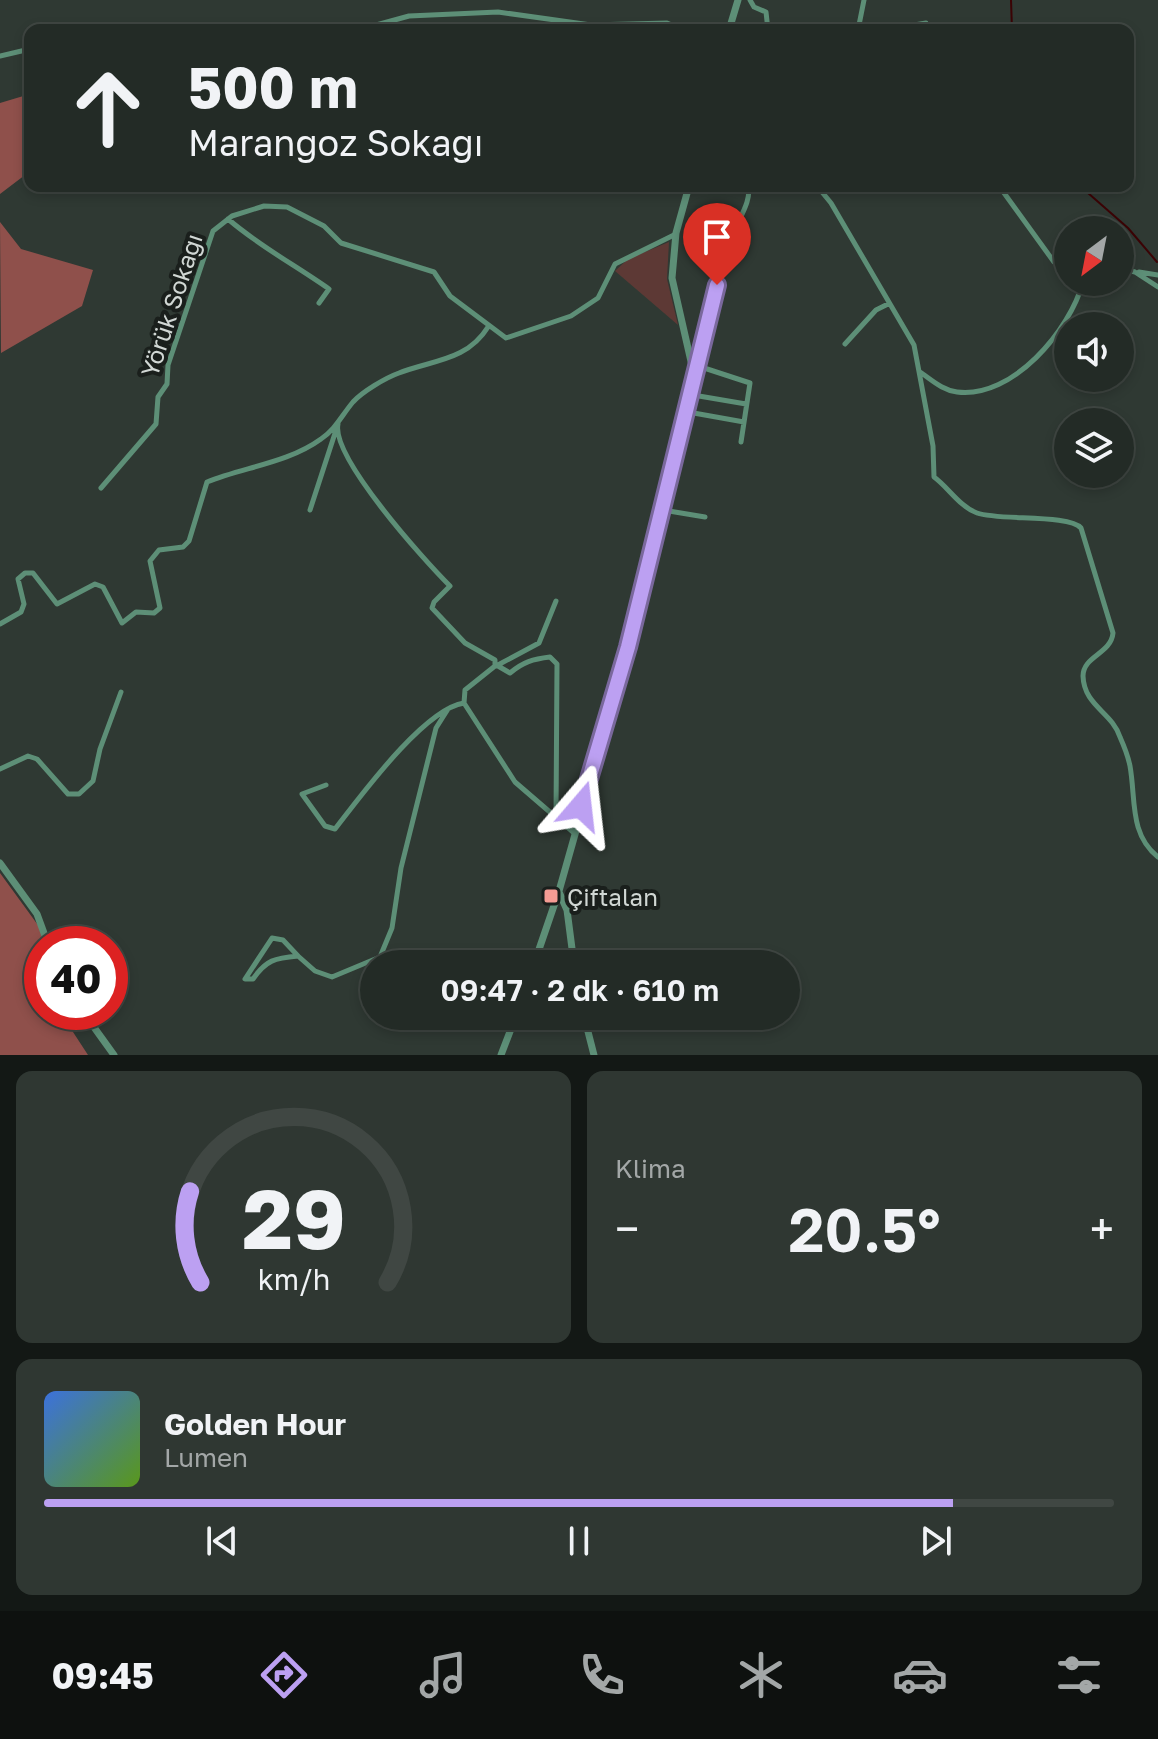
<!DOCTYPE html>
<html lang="tr">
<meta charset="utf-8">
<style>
:root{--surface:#232b26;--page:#2f3732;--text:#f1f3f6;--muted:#a3a7a7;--line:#404743;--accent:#bca0f2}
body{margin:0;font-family:"Golos Text",sans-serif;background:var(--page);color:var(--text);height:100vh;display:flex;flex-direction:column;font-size:30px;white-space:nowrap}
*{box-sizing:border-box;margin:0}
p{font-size:26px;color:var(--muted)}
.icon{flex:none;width:44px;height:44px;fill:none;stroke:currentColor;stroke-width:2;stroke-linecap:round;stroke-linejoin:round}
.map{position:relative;height:1055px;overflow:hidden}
.sheet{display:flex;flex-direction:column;gap:16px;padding:16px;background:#131815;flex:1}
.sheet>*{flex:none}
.banner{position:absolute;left:24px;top:24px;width:1110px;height:168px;border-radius:16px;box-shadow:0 4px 12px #0003,0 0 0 2px var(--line);background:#232b26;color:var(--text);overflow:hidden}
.needle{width:52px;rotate:212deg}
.buttons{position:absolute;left:1054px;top:216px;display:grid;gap:16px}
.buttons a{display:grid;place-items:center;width:80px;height:80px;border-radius:50%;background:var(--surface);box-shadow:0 4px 12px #0003,0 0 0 2px var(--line);font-size:40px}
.speed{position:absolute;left:24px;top:926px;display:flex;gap:16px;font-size:40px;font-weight:700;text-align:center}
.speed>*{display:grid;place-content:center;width:104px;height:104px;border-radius:50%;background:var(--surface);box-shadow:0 4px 12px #0003,0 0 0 2px var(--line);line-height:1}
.speed .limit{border:12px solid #d22;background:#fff;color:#111}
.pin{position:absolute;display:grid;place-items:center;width:68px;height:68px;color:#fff;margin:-82px -34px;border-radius:50% 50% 50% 0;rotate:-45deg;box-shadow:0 0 8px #0007}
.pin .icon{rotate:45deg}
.me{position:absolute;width:88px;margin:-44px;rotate:17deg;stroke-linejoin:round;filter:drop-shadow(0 0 6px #0008)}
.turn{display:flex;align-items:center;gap:28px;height:168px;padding:0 32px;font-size:36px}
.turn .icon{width:104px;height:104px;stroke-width:2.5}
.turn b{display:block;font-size:56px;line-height:68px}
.big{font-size:60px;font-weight:600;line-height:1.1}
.sheet .card{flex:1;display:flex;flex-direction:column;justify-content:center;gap:12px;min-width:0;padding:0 28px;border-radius:16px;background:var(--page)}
.sheet .dial{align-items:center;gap:0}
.dial svg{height:208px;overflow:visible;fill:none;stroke:var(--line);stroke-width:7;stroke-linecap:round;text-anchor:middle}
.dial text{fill:var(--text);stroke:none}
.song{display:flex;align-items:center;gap:24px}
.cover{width:96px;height:96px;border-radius:12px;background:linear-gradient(135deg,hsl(220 70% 55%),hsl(90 70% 35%))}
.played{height:8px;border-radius:4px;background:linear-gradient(90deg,var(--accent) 85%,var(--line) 85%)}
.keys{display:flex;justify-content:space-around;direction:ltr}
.heat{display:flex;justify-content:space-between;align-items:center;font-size:44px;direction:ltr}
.sheet .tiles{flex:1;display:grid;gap:16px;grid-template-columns:1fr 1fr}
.card:last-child{grid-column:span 2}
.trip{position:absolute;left:360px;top:950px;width:440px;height:80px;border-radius:40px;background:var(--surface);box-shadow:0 4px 12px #0003,0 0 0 2px var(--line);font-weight:600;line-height:80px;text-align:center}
.tab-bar{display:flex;height:128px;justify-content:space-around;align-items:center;background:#0e110f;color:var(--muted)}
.tab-bar .icon{width:56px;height:56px}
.tab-bar .on{color:var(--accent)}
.tab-bar b{font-size:36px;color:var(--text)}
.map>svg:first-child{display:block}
.green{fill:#5d3935}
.forest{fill:#8f504b}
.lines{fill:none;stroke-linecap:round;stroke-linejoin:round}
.stream{stroke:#3b0305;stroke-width:2}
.minor{stroke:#5d8f77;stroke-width:5}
.tertiary{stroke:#5d8f77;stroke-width:7}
.route-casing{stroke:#7a689d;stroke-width:20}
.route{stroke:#bca0f2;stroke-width:14}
.poi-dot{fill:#f59c94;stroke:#1a1f1c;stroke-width:3}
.labels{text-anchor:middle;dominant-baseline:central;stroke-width:8;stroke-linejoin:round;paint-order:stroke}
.street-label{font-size:24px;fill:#d1d7d4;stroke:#1a1f1c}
.poi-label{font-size:24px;fill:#d1d7d4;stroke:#1a1f1c;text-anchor:start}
</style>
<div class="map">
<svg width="1158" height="1055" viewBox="0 0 1158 1055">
<rect width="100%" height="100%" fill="#2f3933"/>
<!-- green -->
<path class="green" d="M669,242L667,279L678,325L615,271L628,259Z"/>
<!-- forest -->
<path class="forest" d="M30,94V176L25,175L0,194V103Z
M0,222L21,249L93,270L82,306L1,353Z
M0,873L43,932L35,985L42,993V1012H60L88,1055H0Z"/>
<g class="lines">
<!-- stream -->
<path class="stream" d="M1011,0L1012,30
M1080,186L1128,228L1157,262"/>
<!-- minor -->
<path class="minor" d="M750,0L754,7L766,12L768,30
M859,24L897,28L926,23
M122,30C173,23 224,24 275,30
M358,30L409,16L498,12L591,25L667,23L683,30
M858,30L864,0
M0,56L30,49
M817,186L831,203L914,345L933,446L934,477C948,487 960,507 977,513C1000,521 1069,514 1081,528L1113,633C1111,654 1083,656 1083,676C1084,706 1112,712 1120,737C1124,746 1128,756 1130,766C1136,799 1129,834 1158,857
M999,186L1054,262L1068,268
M228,219C259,246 295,265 329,289L319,303
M1120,268L1135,272L1158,287
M1139,272L1158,275
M845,344L876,310L888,304
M698,366L750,383L741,442
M920,372C932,380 942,390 957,392C1013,399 1070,330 1083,282
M696,378C707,329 715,279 734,232C739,218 752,200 748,186
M693,395L746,404
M688,412L744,422
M101,488L156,424L158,397L167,384L168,365L213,231L232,216L264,206L287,207L324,226L341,243L434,272L450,296L506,338L571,316L598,298L615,264L676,234
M310,510L338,424C331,457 424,560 450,586L434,602L432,608L465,643L495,660V666L465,690L464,703
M663,510L705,517
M0,624L21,612L24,604L18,579L25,573H33L57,604L95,584L103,587L122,623L136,612L154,613L160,608L150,561L159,550L183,547L189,541L207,482C244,467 288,463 321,439C335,430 342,415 353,402C362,392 385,378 399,373C432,360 467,361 488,327
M496,666L539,643L556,601
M498,666L510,673C523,662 533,659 550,657L557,664L556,817
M0,769L28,756L37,759L68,794H79L93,781L100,749L121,692
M326,785L302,794L325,826L335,829C360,797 424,709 464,703L515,782L573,832
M298,956L283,940L272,938L245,979H253C266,960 275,958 298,956L315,971L332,977L380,957L392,928L401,868L436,728L448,709"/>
<!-- tertiary -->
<path class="tertiary" d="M729,30L738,0
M0,863L37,914L48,944
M559,892L567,910L574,964
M534,964L559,891L628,647L693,395L695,379L672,278L676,233L689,186
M83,1012L114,1055
M584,1016L594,1055
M501,1055L516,1016"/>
</g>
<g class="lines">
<!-- route casing -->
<g class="route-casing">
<path id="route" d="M581,806L628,647L717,285"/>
</g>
<!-- route -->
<use href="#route" class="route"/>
</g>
<!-- markers -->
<rect class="poi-dot" x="543" y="888" width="16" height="16" rx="4"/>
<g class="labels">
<!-- street labels -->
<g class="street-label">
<text transform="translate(171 305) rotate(-72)">Yörük Sokağı</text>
</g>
<!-- poi labels -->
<g class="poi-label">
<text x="567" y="896">Çiftalan</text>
</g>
</g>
</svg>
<div class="buttons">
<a><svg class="needle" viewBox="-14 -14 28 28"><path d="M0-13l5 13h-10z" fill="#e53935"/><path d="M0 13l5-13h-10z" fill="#a3a7a7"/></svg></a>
<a><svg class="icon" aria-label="sound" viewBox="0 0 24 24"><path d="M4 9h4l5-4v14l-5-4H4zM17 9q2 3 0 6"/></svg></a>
<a><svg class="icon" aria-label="layers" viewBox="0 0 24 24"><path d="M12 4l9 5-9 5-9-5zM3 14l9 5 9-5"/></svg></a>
</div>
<div class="speed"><div class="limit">40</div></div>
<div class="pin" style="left:717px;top:285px;background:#d93025"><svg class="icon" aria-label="arrive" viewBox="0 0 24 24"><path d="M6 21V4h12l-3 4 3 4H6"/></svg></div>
<svg class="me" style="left:581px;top:806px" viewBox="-20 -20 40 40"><path d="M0-17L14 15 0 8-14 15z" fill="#bca0f2" stroke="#fff" stroke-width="4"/></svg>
<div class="trip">09:47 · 2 dk · 610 m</div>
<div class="banner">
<div class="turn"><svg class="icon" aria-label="ahead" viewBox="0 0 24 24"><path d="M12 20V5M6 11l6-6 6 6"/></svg><div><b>500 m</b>Marangoz Sokağı</div></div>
</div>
</div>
<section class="sheet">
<div class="tiles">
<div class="card dial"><svg viewBox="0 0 100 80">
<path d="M14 69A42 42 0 1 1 86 69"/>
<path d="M14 69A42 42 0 0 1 10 34" stroke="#bca0f2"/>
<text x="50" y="56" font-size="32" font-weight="700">29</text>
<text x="50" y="72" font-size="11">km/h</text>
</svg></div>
<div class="card"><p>Klima</p>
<div class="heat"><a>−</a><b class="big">20.5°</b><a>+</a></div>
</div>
<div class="card">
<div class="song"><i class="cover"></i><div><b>Golden Hour</b><p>Lumen</p></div></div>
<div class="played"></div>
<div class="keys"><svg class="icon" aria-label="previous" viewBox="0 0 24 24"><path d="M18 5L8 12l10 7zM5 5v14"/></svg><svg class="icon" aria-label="pause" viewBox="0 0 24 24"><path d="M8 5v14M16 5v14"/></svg><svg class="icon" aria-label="next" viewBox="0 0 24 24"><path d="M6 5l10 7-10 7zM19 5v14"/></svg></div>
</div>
</div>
</section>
<nav class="tab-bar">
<b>09:45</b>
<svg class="icon on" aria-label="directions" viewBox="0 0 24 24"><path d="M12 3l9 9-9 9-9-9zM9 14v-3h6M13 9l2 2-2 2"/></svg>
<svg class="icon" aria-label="music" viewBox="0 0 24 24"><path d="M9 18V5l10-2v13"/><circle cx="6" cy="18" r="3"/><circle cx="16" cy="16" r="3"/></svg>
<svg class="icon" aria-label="phone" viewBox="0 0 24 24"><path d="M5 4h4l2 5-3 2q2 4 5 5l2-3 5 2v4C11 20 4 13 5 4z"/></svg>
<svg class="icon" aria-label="climate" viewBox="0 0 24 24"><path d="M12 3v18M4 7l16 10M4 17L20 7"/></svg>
<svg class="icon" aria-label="car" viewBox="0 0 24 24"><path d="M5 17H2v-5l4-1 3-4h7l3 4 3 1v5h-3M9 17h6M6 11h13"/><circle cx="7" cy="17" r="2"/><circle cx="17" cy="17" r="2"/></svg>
<svg class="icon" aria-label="filters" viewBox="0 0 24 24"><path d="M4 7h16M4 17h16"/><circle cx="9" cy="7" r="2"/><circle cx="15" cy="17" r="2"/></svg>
</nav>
